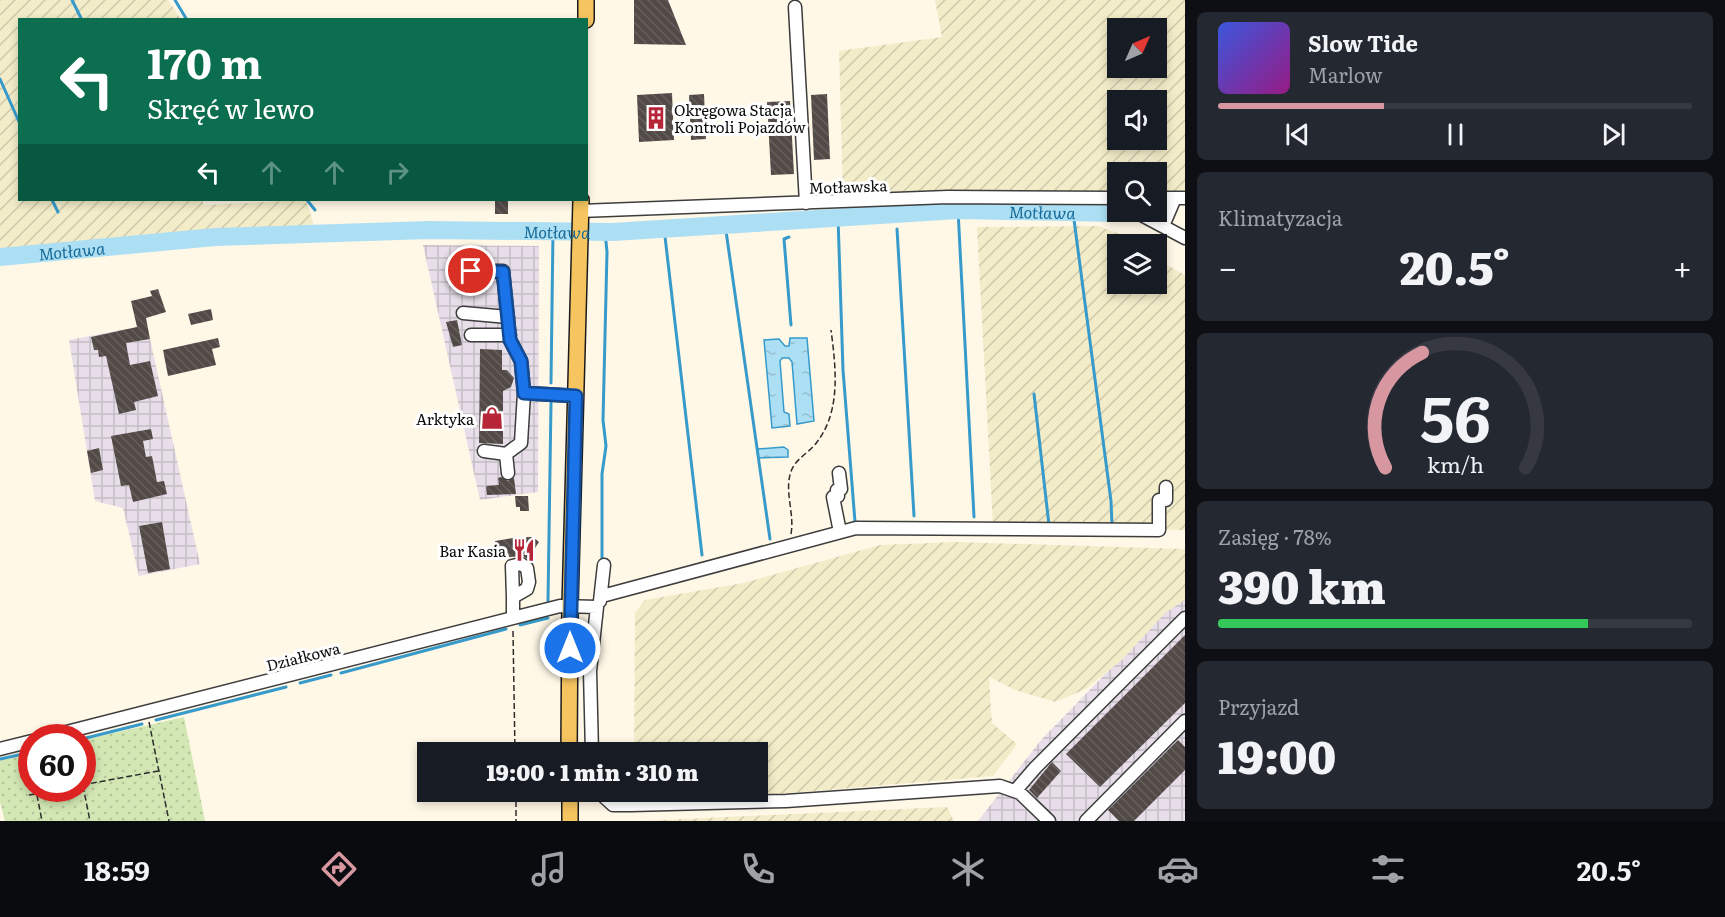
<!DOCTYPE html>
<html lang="pl">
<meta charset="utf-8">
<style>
:root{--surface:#171b24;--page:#242831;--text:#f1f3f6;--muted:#9ea1a6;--line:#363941;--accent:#d697a0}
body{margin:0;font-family:Literata,serif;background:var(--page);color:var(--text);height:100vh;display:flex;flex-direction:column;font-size:22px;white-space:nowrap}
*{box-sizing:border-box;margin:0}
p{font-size:20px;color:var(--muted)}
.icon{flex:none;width:33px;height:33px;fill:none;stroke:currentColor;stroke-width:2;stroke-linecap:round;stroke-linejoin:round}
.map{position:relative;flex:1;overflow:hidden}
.sheet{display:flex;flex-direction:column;gap:12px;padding:12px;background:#0d0f14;width:540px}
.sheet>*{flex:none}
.guide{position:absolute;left:18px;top:18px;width:570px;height:183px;border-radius:0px;box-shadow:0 3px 9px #0003;background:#0b6e4f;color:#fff;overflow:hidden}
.needle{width:39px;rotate:45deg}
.fabs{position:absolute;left:1107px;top:18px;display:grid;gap:12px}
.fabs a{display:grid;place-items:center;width:60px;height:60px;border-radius:0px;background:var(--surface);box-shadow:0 3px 9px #0003;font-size:30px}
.speed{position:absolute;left:18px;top:724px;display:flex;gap:12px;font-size:30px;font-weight:700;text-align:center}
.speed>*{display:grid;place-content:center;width:78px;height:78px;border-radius:50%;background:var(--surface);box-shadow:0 3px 9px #0003;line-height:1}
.speed .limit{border:9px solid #d22;background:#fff;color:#111}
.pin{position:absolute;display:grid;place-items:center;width:51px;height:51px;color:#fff;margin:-26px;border:3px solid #fff;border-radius:50%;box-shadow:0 2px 6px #0007}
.me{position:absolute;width:66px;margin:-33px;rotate:0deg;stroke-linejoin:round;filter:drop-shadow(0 0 4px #0008)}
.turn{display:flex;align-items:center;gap:21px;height:126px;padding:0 30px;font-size:27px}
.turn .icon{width:78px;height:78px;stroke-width:2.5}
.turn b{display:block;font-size:42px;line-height:51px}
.lanes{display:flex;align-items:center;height:57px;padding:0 30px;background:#0003;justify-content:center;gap:30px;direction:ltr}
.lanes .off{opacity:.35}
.big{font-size:45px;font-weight:800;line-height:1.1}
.sheet .widget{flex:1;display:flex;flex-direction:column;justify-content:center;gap:9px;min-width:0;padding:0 21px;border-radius:9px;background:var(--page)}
.sheet .dial{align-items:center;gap:0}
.dial svg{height:156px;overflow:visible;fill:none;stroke:var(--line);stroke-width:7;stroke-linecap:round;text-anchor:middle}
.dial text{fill:var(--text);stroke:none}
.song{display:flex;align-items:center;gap:18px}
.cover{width:72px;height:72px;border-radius:9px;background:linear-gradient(135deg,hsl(230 70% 55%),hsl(310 70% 35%))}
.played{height:6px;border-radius:3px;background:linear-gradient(90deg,var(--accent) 35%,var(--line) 35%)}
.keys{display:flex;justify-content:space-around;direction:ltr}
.heat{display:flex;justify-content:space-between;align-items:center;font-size:33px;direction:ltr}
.charge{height:9px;border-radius:4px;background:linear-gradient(90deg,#34c759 78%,var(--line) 0)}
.trip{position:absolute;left:417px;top:742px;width:351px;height:60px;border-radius:0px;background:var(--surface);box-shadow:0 3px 9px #0003;font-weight:800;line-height:60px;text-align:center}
.menu{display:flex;height:96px;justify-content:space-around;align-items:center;background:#090b0e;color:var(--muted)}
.menu .icon{width:42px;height:42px}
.menu .selected{color:var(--accent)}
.menu b{font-size:27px;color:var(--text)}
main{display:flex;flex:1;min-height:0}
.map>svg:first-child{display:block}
.industrial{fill:url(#industrial-grid)}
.farmland{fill:url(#farmland-furrows);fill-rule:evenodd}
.garden{fill:url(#garden-dots)}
.water{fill:url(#water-ripples);stroke:#369aca;stroke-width:1.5}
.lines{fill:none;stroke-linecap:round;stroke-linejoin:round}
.stream{stroke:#369aca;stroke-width:3}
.river{stroke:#addff4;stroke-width:18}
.building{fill:url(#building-back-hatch)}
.minor-casing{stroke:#3d3d3d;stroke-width:15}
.major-casing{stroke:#1b1b1b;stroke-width:18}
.path{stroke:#2c2c2c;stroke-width:1.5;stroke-dasharray:6 3;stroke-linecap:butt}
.minor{stroke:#fff;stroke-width:12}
.major{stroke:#f6c560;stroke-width:15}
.route-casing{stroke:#114b97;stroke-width:15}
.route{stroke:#1a73e8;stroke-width:10}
.labels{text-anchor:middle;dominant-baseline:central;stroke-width:6;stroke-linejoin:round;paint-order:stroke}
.poi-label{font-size:15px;fill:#0a0a0a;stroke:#fff;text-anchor:end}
.street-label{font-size:15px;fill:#0a0a0a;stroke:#fff}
.water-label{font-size:16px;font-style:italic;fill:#176a97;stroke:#fff}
</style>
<main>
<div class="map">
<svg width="1185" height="821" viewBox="0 0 1185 821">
<defs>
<pattern id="industrial-grid" width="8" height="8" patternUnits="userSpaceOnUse" patternTransform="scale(1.5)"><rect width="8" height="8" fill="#e7dee9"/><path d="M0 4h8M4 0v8" fill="none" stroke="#c5bdc6"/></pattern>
<pattern id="farmland-furrows" width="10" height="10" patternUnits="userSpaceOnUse" patternTransform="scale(1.5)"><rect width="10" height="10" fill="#f3ecc9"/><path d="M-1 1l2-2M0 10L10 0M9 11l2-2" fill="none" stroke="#cfc9ab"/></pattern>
<pattern id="garden-dots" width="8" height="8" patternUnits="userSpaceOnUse" patternTransform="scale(1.5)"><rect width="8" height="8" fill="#d2e7b3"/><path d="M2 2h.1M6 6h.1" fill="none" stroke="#b3c599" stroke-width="1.8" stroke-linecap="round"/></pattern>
<pattern id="water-ripples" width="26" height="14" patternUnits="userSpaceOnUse" patternTransform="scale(1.5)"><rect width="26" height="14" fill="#addff4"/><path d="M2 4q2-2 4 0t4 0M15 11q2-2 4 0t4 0" fill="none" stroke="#94bed0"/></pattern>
<pattern id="building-back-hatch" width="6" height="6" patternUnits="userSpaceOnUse" patternTransform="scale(1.5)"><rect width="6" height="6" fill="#524a47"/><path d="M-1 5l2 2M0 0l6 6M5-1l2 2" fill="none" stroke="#66605d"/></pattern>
</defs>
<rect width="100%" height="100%" fill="#fff8e7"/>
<!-- industrial -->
<path class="industrial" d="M423,245L539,246L538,492L480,500Z
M137,327L140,341L150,339L200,564L139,576L123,508L95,501L69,340Z
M1185,596V821H978L1041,740L1177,600Z"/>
<!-- farmland -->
<path class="farmland" d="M0,0H168L181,19L20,20V200H202L204,205L306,200L313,222V230L135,239L0,251Z
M935,0H1185V196H1157L1156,172H1118L1117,196L843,197L839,51L942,37ZM1118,28H1156V68H1118ZM1118,100H1156V140H1118Z
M1098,226L1134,239L1139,244H1118V284H1156L1157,259L1185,275V530L993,526L977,227Z
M955,542L1185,549V600L1166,612L1123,659L1086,689L1055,702L1015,690L989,677L992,723L1017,744L993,776L646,805L634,794L758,792V753H634L635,613L645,600L743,583L880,545Z
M947,807L954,821H641Z"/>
<!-- garden -->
<path class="garden" d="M184,717L205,821H5L0,802V759L31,752L32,789H82L83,740Z"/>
<!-- water -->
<path class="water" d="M790,338H807L814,421L797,424L792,362L789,358H782L780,361L784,412L789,414L790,426L772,428L764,340L779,339L785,346H789Z
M784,447L788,450V457L758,458L757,449Z"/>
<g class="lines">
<!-- stream -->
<path class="stream" d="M72,0L82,20
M175,0L187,20
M0,79L20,124
M52,200L58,212
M307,200L315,210
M958,210L974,517
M1073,212L1111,501L1112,525
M838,217L843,370L855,522
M725,224L770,539
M664,228L702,555
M897,229L914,516
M789,237L784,239L791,325
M551,383L553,232
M1034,394L1049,525
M602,560V474L606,446L603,420L607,252L605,232
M548,601L551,403
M520,625L548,618
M341,673L506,629
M300,683L331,675
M156,720L286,687
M82,739L142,724
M0,759L32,752"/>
<!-- river -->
<path class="river" id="s1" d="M0,257L215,237L429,230L613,232L958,210L1114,213"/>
</g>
<!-- building -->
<path class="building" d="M634,0H668L686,45L634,44Z
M672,93L674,140L639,142L637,95Z
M704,94L706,139L691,140L689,95Z
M827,94L830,159L814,160L811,95Z
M790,101L794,174L771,175L767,102Z
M495,200H508V214H495Z
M158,289L166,312L146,318L150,339L126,343L130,365L150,361L158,396L134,402L136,410L119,414L106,356L99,357L98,350H94L91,337L137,327L131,301L152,296L150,291Z
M211,309L213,320L191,325L188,314Z
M457,320L462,345L453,347L446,322Z
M218,338L220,347L212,349L216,365L168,376L163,350Z
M480,349L502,350V370H507L514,378L511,387L503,391V444L479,443Z
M151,429L153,439L143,441L146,457L152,456L157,482L164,481L167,494L133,502L129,485L121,486L111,436Z
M99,448L103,470L91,473L87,451Z
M501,477L508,481L514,478L516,494L487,495L486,486L499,485L498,478Z
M515,496H528L529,511H520V507H516Z
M162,522L170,569L148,573L139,526Z
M519,537H533L539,542L528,559L522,556L498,558L495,541Z
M1185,635V703L1100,787L1066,754Z
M1178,740L1185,747V770L1134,821H1119L1108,810Z
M1052,762L1061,771L1037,798L1029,790Z"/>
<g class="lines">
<!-- minor casing -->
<g class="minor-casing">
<path id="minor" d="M795,7L806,203
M1156,198H1185
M580,211L948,197L1118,198
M1136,212L1185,238
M1163,226L1175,198
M471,271H503L510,340L521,361L524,393L521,443L506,454L508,473
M463,313L508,317
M471,335H510
M524,393L576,396
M484,451L506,454
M839,473L841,489L837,490L838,496L833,497L840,532
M602,596L856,528L1159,530V500H1166V487
M600,601L604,565
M513,618V597L527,589L529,582L527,568L521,564L512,566L513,597
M43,738L560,606L597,607L590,671L592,753
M0,749L32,741
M1016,790L1035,768L1185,618
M599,792L613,805H631L786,801L1000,786L1020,793L1049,821
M1086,821L1185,721"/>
</g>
<!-- major casing -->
<g class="major-casing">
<path id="major" d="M586,20V0
M569,753L570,606L581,200
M570,792V821"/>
</g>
<!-- path -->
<path class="path" d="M791,534C795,513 783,489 792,469C797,458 810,452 817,442C841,411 836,368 831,330
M513,631L515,753
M149,722L169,821
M82,785L158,771
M83,786L90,821
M516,792V821
M29,795L62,789
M37,795L42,821"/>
<!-- minor -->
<use href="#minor" class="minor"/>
<!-- major -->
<use href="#major" class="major"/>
</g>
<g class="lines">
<!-- route casing -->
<g class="route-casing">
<path id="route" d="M471,271L503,272L510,340L521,361L524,393L576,396L570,648"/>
</g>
<!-- route -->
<use href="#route" class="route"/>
</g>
<!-- icons -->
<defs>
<g id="building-bare" transform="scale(1.8)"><path d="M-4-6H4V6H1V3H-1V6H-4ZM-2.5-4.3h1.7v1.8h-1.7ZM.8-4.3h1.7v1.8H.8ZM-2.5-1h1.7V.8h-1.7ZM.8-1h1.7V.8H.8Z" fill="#b62638" stroke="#fff" stroke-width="2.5" paint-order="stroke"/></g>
<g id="shop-bare" transform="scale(1.8)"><path d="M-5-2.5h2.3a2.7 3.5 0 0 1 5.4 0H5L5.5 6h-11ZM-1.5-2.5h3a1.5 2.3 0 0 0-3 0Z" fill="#b62638" stroke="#fff" stroke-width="2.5" paint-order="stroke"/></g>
<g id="restaurant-bare" transform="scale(1.8)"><path d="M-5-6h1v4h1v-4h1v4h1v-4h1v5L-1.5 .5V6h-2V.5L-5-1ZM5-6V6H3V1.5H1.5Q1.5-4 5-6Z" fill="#b62638" stroke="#fff" stroke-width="2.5" paint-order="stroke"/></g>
</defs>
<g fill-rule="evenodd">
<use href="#building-bare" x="656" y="118"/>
<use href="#shop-bare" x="492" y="418"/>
<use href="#restaurant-bare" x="524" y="550"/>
</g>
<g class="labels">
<!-- poi labels -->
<g class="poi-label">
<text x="674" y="109" text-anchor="start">Okręgowa Stacja<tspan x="674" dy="17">Kontroli Pojazdów</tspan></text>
<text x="474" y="418">Arktyka</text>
<text x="506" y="550">Bar Kasia</text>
</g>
<!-- street labels -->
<g class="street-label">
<text transform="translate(848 186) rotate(-2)">Motławska</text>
<text transform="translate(303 656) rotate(-14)">Działkowa</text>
</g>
<!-- water labels -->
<g class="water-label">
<text stroke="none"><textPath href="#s1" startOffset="1044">Motława</textPath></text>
<text stroke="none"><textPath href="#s1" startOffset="558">Motława</textPath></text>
<text stroke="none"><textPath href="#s1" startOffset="72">Motława</textPath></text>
</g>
</g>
</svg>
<div class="fabs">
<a><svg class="needle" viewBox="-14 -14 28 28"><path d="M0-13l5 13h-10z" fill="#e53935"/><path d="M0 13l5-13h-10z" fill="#9ea1a6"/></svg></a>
<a><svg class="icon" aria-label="sound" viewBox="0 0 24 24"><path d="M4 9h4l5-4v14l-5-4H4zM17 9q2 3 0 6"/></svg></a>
<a><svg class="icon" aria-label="search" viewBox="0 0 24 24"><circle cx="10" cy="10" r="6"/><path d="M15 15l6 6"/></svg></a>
<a><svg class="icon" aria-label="layers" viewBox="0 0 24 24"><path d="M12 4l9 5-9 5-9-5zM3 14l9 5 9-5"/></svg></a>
</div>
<div class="speed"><div class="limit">60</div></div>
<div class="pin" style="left:471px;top:271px;background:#d93025"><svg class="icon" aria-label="arrive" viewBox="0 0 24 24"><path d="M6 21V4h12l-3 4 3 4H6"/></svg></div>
<svg class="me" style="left:570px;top:648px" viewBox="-20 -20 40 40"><circle r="17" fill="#1a73e8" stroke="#fff" stroke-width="3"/><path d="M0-11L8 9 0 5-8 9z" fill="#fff"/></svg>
<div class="trip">19:00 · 1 min · 310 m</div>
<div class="guide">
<div class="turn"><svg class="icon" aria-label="left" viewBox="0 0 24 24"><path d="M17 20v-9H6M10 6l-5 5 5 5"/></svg><div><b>170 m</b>Skręć w lewo</div></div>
<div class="lanes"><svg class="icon" aria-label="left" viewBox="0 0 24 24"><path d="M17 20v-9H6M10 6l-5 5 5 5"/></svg><svg class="icon off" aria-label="ahead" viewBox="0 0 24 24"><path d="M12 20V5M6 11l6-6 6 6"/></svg><svg class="icon off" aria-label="ahead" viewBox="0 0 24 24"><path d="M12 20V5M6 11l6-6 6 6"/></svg><svg class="icon off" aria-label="right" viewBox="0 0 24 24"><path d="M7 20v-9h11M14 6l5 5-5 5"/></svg></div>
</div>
</div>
<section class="sheet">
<div class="widget">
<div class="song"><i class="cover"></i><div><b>Slow Tide</b><p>Marlow</p></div></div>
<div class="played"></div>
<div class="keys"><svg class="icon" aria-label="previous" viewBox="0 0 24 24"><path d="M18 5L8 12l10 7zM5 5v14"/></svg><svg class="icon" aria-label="pause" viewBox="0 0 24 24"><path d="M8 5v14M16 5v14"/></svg><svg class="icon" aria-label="next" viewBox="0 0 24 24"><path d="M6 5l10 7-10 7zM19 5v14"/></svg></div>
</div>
<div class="widget"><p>Klimatyzacja</p>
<div class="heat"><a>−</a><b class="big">20.5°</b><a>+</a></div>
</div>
<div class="widget dial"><svg viewBox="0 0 100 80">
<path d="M14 69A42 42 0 1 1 86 69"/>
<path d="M14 69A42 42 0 0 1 33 10" stroke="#d697a0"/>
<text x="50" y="56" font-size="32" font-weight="700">56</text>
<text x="50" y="72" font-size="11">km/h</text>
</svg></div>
<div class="widget"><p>Zasięg · 78%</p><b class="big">390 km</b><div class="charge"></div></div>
<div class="widget"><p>Przyjazd</p><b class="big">19:00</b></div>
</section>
</main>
<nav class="menu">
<b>18:59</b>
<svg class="icon selected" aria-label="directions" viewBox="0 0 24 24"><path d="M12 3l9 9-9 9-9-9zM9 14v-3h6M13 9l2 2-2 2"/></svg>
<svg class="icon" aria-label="music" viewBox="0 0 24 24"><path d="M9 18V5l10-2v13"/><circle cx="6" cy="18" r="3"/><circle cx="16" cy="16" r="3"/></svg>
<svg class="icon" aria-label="phone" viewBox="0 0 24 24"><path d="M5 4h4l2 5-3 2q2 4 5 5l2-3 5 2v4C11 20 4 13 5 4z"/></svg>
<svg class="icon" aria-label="climate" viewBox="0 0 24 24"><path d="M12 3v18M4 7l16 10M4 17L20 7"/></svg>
<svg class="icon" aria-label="car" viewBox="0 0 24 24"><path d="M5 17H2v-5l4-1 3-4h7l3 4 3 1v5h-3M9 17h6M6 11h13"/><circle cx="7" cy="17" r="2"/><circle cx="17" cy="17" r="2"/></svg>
<svg class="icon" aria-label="filters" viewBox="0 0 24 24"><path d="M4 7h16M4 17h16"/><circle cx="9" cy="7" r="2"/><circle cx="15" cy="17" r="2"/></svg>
<b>20.5°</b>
</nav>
